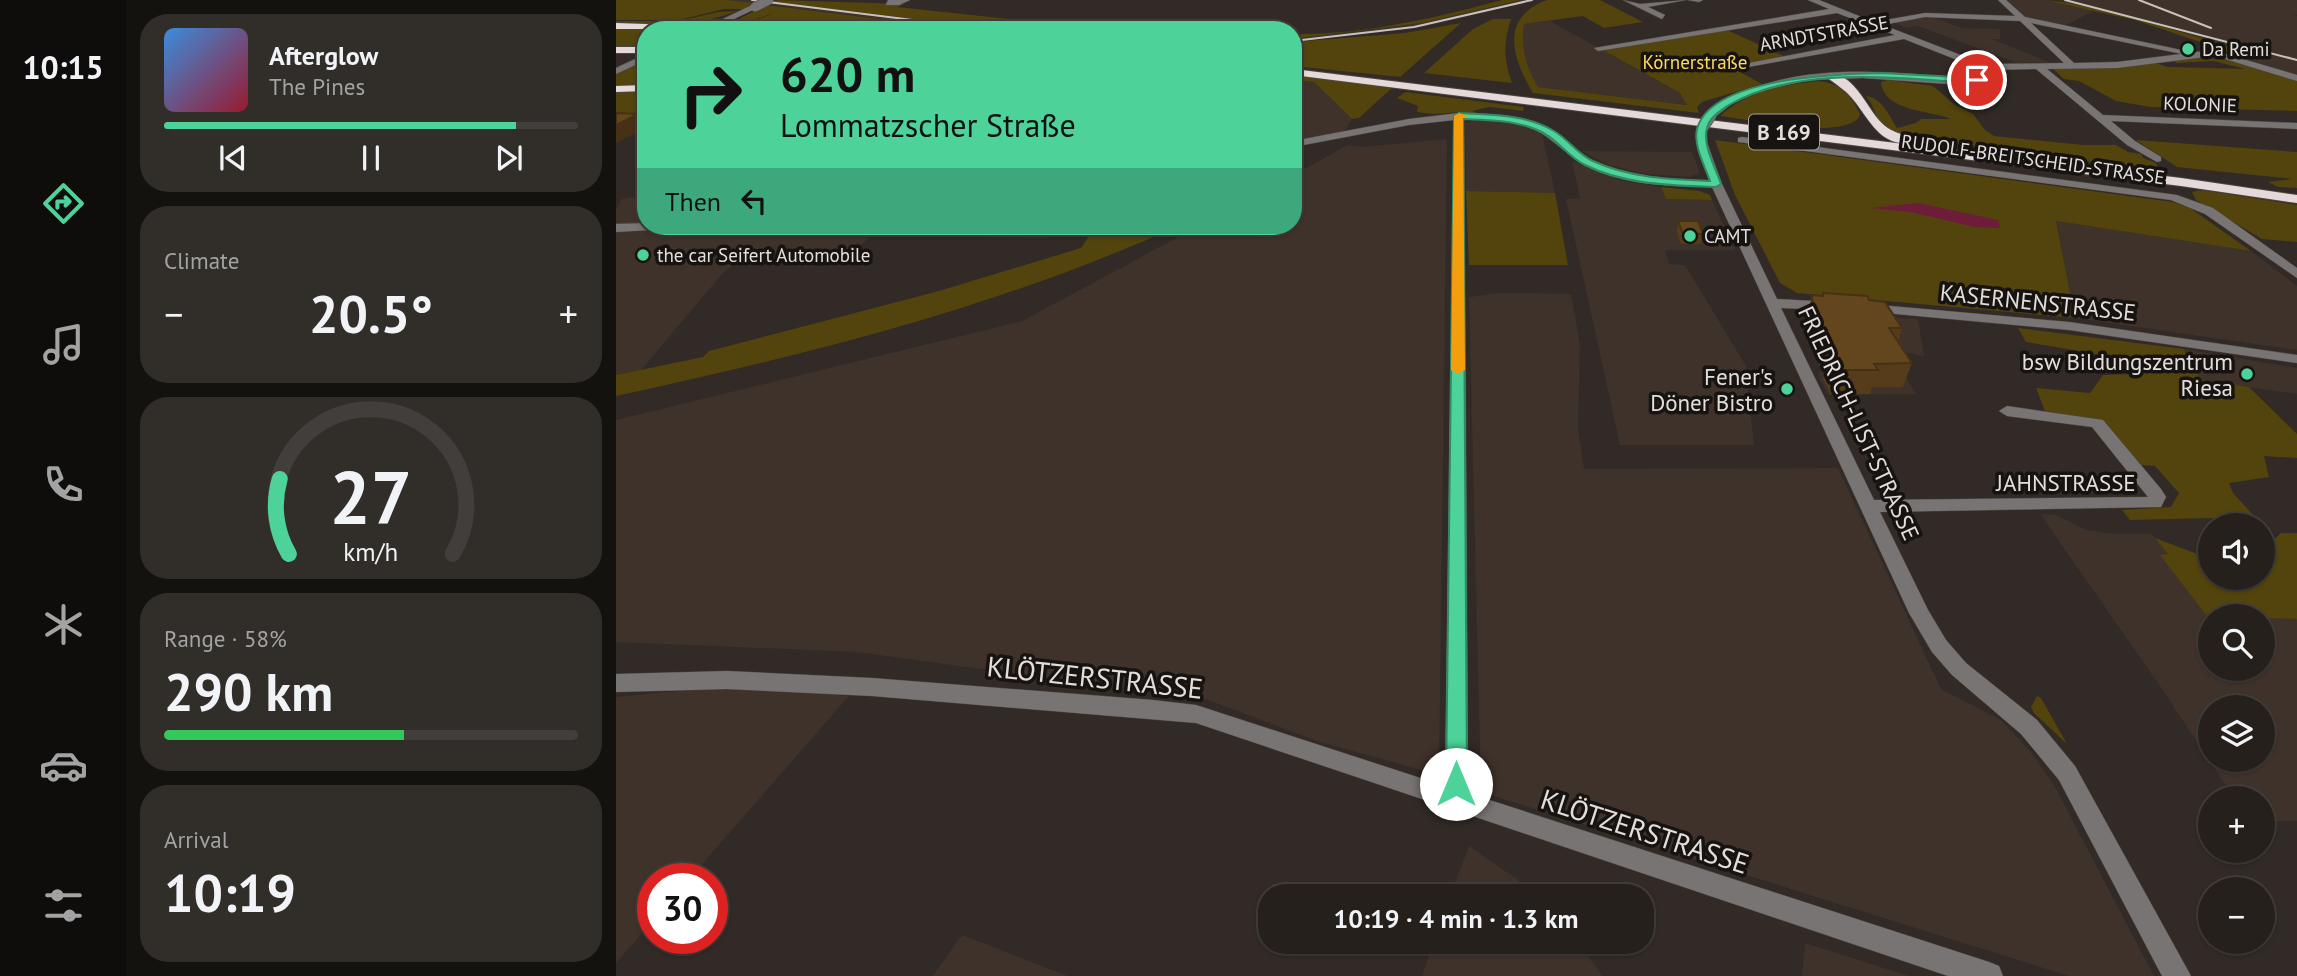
<!DOCTYPE html>
<meta charset="utf-8">
<style>
:root{--surface:#25201c;--page:#312d29;--text:#f1f3f6;--muted:#a3a3a3;--line:#423e3b;--accent:#4dd39a}
body{margin:0;font-family:"PT Sans",sans-serif;background:var(--page);color:var(--text);height:100vh;display:flex;flex-direction:column;font-size:26px;white-space:nowrap}
*{box-sizing:border-box;margin:0}
p{font-size:23px;color:var(--muted)}
.icon{flex:none;width:38px;height:38px;fill:none;stroke:currentColor;stroke-width:2;stroke-linecap:round;stroke-linejoin:round}
.map{position:relative;flex:1;overflow:hidden}
.sheet{display:flex;flex-direction:column;gap:14px;padding:14px;background:#14120f;width:490px}
.sheet>*{flex:none}
.top-card{position:absolute;left:21px;top:21px;width:665px;height:214px;border-radius:28px;box-shadow:0 2px 5px #0004,0 0 0 2px var(--line);background:#4dd39a;color:#111;overflow:hidden}
.controls{position:absolute;left:1582px;top:513px;display:grid;gap:14px}
.controls a{display:grid;place-items:center;width:77px;height:77px;border-radius:50%;background:var(--surface);box-shadow:0 2px 5px #0004,0 0 0 2px var(--line);font-size:35px}
.speed{position:absolute;left:21px;top:863px;display:flex;gap:14px;font-size:35px;font-weight:700;text-align:center}
.speed>*{display:grid;place-content:center;width:91px;height:91px;border-radius:50%;background:var(--surface);box-shadow:0 2px 5px #0004,0 0 0 2px var(--line);line-height:1}
.speed .limit{border:10px solid #d22;background:#fff;color:#111}
.pin{position:absolute;display:grid;place-items:center;width:60px;height:60px;color:#fff;margin:-30px;border:4px solid #fff;border-radius:50%;box-shadow:0 2px 7px #0007}
.me{position:absolute;width:77px;margin:-38px;rotate:0deg;stroke-linejoin:round;filter:drop-shadow(0 0 5px #0008)}
.turn{display:flex;align-items:center;gap:24px;height:147px;padding:0 28px;font-size:32px}
.turn .icon{width:91px;height:91px;stroke-width:2.5}
.turn b{display:block;font-size:49px;line-height:60px}
.then{display:flex;align-items:center;height:66px;padding:0 28px;background:#0003;gap:14px;font-size:26px}
.big{font-size:52px;font-weight:700;line-height:1.1}
.sheet .tile{flex:1;display:flex;flex-direction:column;justify-content:center;gap:10px;min-width:0;padding:0 24px;border-radius:28px;background:var(--page)}
.sheet .dial{align-items:center;gap:0}
.dial svg{height:182px;overflow:visible;fill:none;stroke:var(--line);stroke-width:7;stroke-linecap:round;text-anchor:middle}
.dial text{fill:var(--text);stroke:none}
.song{display:flex;align-items:center;gap:21px}
.cover{width:84px;height:84px;border-radius:10px;background:linear-gradient(135deg,hsl(210 70% 55%),hsl(350 70% 35%))}
.played{height:7px;border-radius:4px;background:linear-gradient(90deg,var(--accent) 85%,var(--line) 85%)}
.keys{display:flex;justify-content:space-around;direction:ltr}
.heat{display:flex;justify-content:space-between;align-items:center;font-size:38px;direction:ltr}
.charge{height:10px;border-radius:5px;background:linear-gradient(90deg,#34c759 58%,var(--line) 0)}
.trip{position:absolute;left:642px;top:884px;width:396px;height:70px;border-radius:28px;background:var(--surface);box-shadow:0 2px 5px #0004,0 0 0 2px var(--line);font-weight:700;line-height:70px;text-align:center}
main{display:flex;flex:1;min-height:0}
.tabs{display:flex;flex-direction:column;width:126px;justify-content:space-around;align-items:center;background:#0f0d0b;color:var(--muted)}
.tabs .icon{width:49px;height:49px}
.tabs .current{color:var(--accent)}
.tabs b{font-size:32px;color:var(--text)}
.map>svg:first-child{display:block}
.built{fill:#3f322b;fill-rule:evenodd}
.green{fill:#52440c}
.water{fill:#6d1c39}
.lines{fill:none;stroke-linecap:round;stroke-linejoin:round}
.minor-casing{stroke:#4d4743;stroke-width:1}
.highway-casing{stroke:#4d4743;stroke-width:2}
.minor{fill:#797474;fill-rule:evenodd}
.highway{fill:#e5dad9;fill-rule:evenodd}
.rail{stroke:#c8c2bf;stroke-width:2}
.minor-bridge-far1-casing{stroke:#4d4743;stroke-width:10;stroke-linecap:butt}
.minor-bridge-casing{stroke:#4d4743;stroke-width:12;stroke-linecap:butt}
.minor-bridge-far1{stroke:#797474;stroke-width:9}
.minor-bridge{stroke:#797474;stroke-width:11}
.wall{fill:#563c1a}
.shaded-wall{fill:#463115}
.building{fill:#64461e;stroke:#463115;stroke-width:2}
.route{fill:#4dd39a;stroke:#328964;stroke-width:2}
.slow{fill:#f59e0b}
.poi-dot{fill:#4dd39a;stroke:#161311;stroke-width:2.5}
.labels{text-anchor:middle;dominant-baseline:central;stroke-width:7;stroke-linejoin:round;paint-order:stroke}
.far-street-label{font-size:19px;fill:#e3dedb;stroke:#161311}
.far-poi-label{font-size:19px;fill:#e3dedb;stroke:#161311;text-anchor:start}
.far-park-label{font-size:19px;fill:#fedb60;stroke:#161311}
.shield{fill:#161311;stroke:#a6a19e;stroke-width:2}
.shield-label{font-size:21px;font-weight:bold;fill:#e3dedb}
.street-label{font-size:23px;fill:#e3dedb;stroke:#161311}
.poi-label{font-size:23px;fill:#e3dedb;stroke:#161311;text-anchor:end}
.near-street-label{font-size:28px;fill:#e3dedb;stroke:#161311}
</style>
<main>
<nav class="tabs">
<b>10:15</b>
<svg class="icon current" aria-label="directions" viewBox="0 0 24 24"><path d="M12 3l9 9-9 9-9-9zM9 14v-3h6M13 9l2 2-2 2"/></svg>
<svg class="icon" aria-label="music" viewBox="0 0 24 24"><path d="M9 18V5l10-2v13"/><circle cx="6" cy="18" r="3"/><circle cx="16" cy="16" r="3"/></svg>
<svg class="icon" aria-label="phone" viewBox="0 0 24 24"><path d="M5 4h4l2 5-3 2q2 4 5 5l2-3 5 2v4C11 20 4 13 5 4z"/></svg>
<svg class="icon" aria-label="climate" viewBox="0 0 24 24"><path d="M12 3v18M4 7l16 10M4 17L20 7"/></svg>
<svg class="icon" aria-label="car" viewBox="0 0 24 24"><path d="M5 17H2v-5l4-1 3-4h7l3 4 3 1v5h-3M9 17h6M6 11h13"/><circle cx="7" cy="17" r="2"/><circle cx="17" cy="17" r="2"/></svg>
<svg class="icon" aria-label="filters" viewBox="0 0 24 24"><path d="M4 7h16M4 17h16"/><circle cx="9" cy="7" r="2"/><circle cx="15" cy="17" r="2"/></svg>
</nav>
<section class="sheet">
<div class="tile">
<div class="song"><i class="cover"></i><div><b>Afterglow</b><p>The Pines</p></div></div>
<div class="played"></div>
<div class="keys"><svg class="icon" aria-label="previous" viewBox="0 0 24 24"><path d="M18 5L8 12l10 7zM5 5v14"/></svg><svg class="icon" aria-label="pause" viewBox="0 0 24 24"><path d="M8 5v14M16 5v14"/></svg><svg class="icon" aria-label="next" viewBox="0 0 24 24"><path d="M6 5l10 7-10 7zM19 5v14"/></svg></div>
</div>
<div class="tile"><p>Climate</p>
<div class="heat"><a>−</a><b class="big">20.5°</b><a>+</a></div>
</div>
<div class="tile dial"><svg viewBox="0 0 100 80">
<path d="M14 69A42 42 0 1 1 86 69"/>
<path d="M14 69A42 42 0 0 1 10 36" stroke="#4dd39a"/>
<text x="50" y="56" font-size="32" font-weight="700">27</text>
<text x="50" y="72" font-size="11">km/h</text>
</svg></div>
<div class="tile"><p>Range · 58%</p><b class="big">290 km</b><div class="charge"></div></div>
<div class="tile"><p>Arrival</p><b class="big">10:19</b></div>
</section>
<div class="map">
<svg width="1681" height="976" viewBox="0 0 1681 976">
<rect width="100%" height="100%" fill="#312a26"/>
<!-- built -->
<path class="built" d="M112,0H144L390,30H351Z
M905,0H920L811,26L677,42V39L806,23Z
M1388,0H1428L1478,11L1448,26L1407,17Z
M1440,0H1681V15L1676,14L1681,16V76L1622,58L1626,56L1617,53L1629,51L1522,19Z
M1314,16L1346,28L1384,29V39H1376L1433,62L1401,63L1302,26L1291,28L1276,22Z
M934,21L1064,93L1072,105L922,87L910,66L906,45L908,24Z
M677,80L698,82L736,119L728,132L677,140Z
M860,119L890,121L926,133L939,193L850,191L849,123Z
M831,139L823,775L701,741L592,700L241,652L0,642V420L406,321L583,226H677V175L732,145L746,147Z
M966,151L1076,152L1084,173L1073,177L1029,174L993,165Z
M956,161L1004,180L1045,187L1050,199L1096,200L1119,250H1049L1053,264L1069,265L1130,366L1138,445H1004L950,199L964,198Z
M30,195V222L0,224V210L6,199Z
M1440,221L1635,251L1681,286V350L1459,318Z
M93,226H296L260,230L230,261L124,259L107,273L25,370L0,375V231Z
M330,226H430L429,229H436L430,238L337,237L340,232H328Z
M884,293L955,294L964,345L962,428L968,469L1222,468L1325,689L1385,720L1414,751L1438,785L1538,976H1453L865,792L853,297Z
M1200,314L1302,319L1308,356L1287,352L1288,374L1300,394L1212,395L1203,377L1204,368L1187,324L1188,317Z
M1568,349L1681,368V394L1584,380Z
M1424,514L1440,515L1470,530L1498,534H1536L1539,538L1581,554H1594V578H1647V550L1665,533H1681V821H1647V798H1618L1544,686ZM1594,616H1647V668H1594ZM1594,707H1647V760H1594Z
M111,686L233,696L74,878H37V921L0,963V697Z
M853,846L902,880L918,896H834Z
M346,935L452,976H317Z
M818,942H962L986,976H806Z
M1189,943L1293,976H1186Z"/>
<!-- green -->
<path class="green" d="M0,0H111L138,3L127,9H108L63,20H0Z
M160,0L289,4L281,7L495,30H390L157,2Z
M886,0H905L806,23L677,39V34C748,35 818,18 886,0Z
M931,0H984L1027,22L988,28L967,16L908,24C905,50 910,65 922,87L1071,105L1064,93L985,49L1111,30L1170,57L1113,66L1146,84L1086,102L1081,107L1083,113L917,93C896,58 883,18 931,0Z
M1428,0L1454,3L1522,19L1631,52L1617,53L1519,20Z
M150,5L351,30H112L159,13L121,25L109,26Z
M122,11C77,27 47,25 0,24V21H63L102,12Z
M877,19H895C887,43 888,60 896,83L808,73L857,29Z
M845,23L784,77L677,66V42L789,33Z
M0,28L46,30H30V47L0,46Z
M1581,57L1612,60L1681,81V111L1534,107L1500,101L1463,81L1448,79L1437,69L1539,63L1552,67L1630,69L1597,61L1561,63L1556,60Z
M30,61V86H0V74Z
M677,74L777,87L743,118L736,119L698,82L677,80Z
M1272,80L1317,86L1339,105L1357,114L1369,130L1378,136L1467,145H1500L1512,152L1525,154L1527,158L1540,163L1543,171L1337,143C1318,128 1287,145 1269,128C1259,119 1259,106 1250,96C1266,98 1273,115 1281,128L1300,123L1305,119H1335C1314,110 1268,112 1265,82Z
M1202,81C1224,83 1234,94 1244,114L1242,119C1217,139 1136,120 1104,116C1131,91 1166,85 1202,81Z
M30,91V115L0,113V92Z
M789,92L908,107L907,111L873,107L856,111L864,114L794,121L847,112L817,114L801,112L802,106L781,98Z
M1099,140L1557,202L1574,208L1635,251L1440,221L1459,318L1181,293L1164,283L1119,195Z
M1520,140L1681,152V188L1662,187L1652,182L1676,179L1561,167Z
M1045,187L1083,191L1094,195L1096,200L1050,199Z
M1586,190L1681,205V242L1646,239L1580,200L1576,192Z
M850,191L939,193L952,265H853Z
M553,226H562C384,307 190,355 0,396V375L87,357L93,351L323,291L465,248L477,230L535,233Z
M1402,328L1568,349L1585,380L1633,387L1681,434V458L1648,456L1653,477L1613,483L1617,493L1639,517L1514,520L1506,510L1555,507L1563,493L1539,466L1525,465L1487,421L1429,411L1420,388L1474,393L1487,375L1520,374L1510,359L1410,342Z
M1665,533H1681V619L1594,616V620L1544,555L1552,554L1539,538L1581,554H1594V578H1647V550Z
M1421,696L1425,698L1451,744L1418,713L1415,707Z"/>
<!-- water -->
<path class="water" d="M1302,203L1382,220L1384,228L1359,227L1295,212L1254,208Z"/>
<g class="lines">
<!-- minor casing -->
<g class="minor-casing">
<path id="minor" d="M272,0H294L283,5H270Z
M1007,0L1024,4L1070,0L1032,7L1049,15L1046,19Z
M1072,0H1087L1083,2Z
M1192,0H1203L1258,22L1309,13L1399,16L1382,0H1390L1409,17L1570,51L1566,54L1415,23L1458,63L1501,62L1589,51L1613,55L1681,75V81L1609,59L1589,57L1501,68L1431,69L1487,115L1681,123V129L1495,121L1519,141L1545,157V161L1541,162L1511,145L1420,69L1373,70L1377,74L1368,80L1346,85L1247,78L1191,80L1141,92L1118,102L1099,117H1091V113C1151,69 1227,69 1298,74C1320,76 1347,85 1367,73L1364,69L1288,39L1132,67L1128,64L1279,35L1221,13L982,51L978,48L1213,9ZM1309,17L1404,21L1448,63L1368,64L1267,25Z
M136,5L143,7L95,30H84Z
M30,54V60L0,74V68Z
M843,113C866,115 890,113 913,120C937,127 951,147 972,158C1008,179 1052,180 1093,180L1081,143L1082,127L1091,125V143L1106,184L1161,299L1217,302L1224,306L1217,310L1165,308L1258,500L1532,497L1476,427L1391,416L1383,411L1391,406L1487,420L1545,489L1550,497L1545,507L1264,512L1312,610L1330,640L1350,663L1421,720L1459,766L1575,976H1546L1443,780L1405,734L1336,675L1316,652L1293,613L1096,187C1057,186 1016,186 979,170C960,162 947,149 931,137C908,120 875,118 848,119L852,784L855,794L1373,962L1383,966L1387,976H1332L580,723L256,696L111,689L0,692V674L111,671L256,678L537,700L580,705L829,786L838,120L793,125L677,147V141L793,119Z
M1126,137L1561,195L1597,208L1681,268V278L1589,214L1555,200L1122,142V138Z
M30,223V226H41L35,230L0,232V224Z
M1252,304L1453,322L1681,355V363L1453,330L1247,311V305Z"/>
</g>
<!-- highway casing -->
<g class="highway-casing">
<path id="highway" d="M0,23L90,26L95,29H0Z
M0,47H30V53H0Z
M677,69L1565,178L1681,195V203L1565,186L677,75Z
M1213,75C1240,72 1251,112 1269,126C1276,132 1286,134 1294,137V143C1263,147 1252,116 1235,97C1229,90 1221,85 1213,79Z
M30,85V91L0,92V86Z"/>
</g>
<!-- minor -->
<use href="#minor" class="minor"/>
<!-- highway -->
<use href="#highway" class="highway"/>
<!-- rail -->
<path class="rail" d="M136,0L377,30
M1449,0L1681,60
M1523,0L1595,28
M677,41L798,27L916,0"/>
<!-- minor-bridge-far1 casing -->
<g class="minor-bridge-far1-casing">
<path id="minor-bridge-far1" d="M139,7L153,0"/>
</g>
<!-- minor-bridge casing -->
<g class="minor-bridge-casing">
<path id="minor-bridge" d="M1087,127L1095,115"/>
</g>
<!-- minor-bridge-far1 -->
<use href="#minor-bridge-far1" class="minor-bridge-far1"/>
<!-- minor-bridge -->
<use href="#minor-bridge" class="minor-bridge"/>
</g>
<!-- wall -->
<path class="wall" d="M1062,221L1087,234L1085,244H1065L1061,232Z
M1207,293L1253,300L1286,328L1282,342L1296,363L1287,387H1256L1254,394H1215L1207,379L1209,370L1191,332V317L1196,295L1206,296Z"/>
<!-- shaded-wall -->
<path class="shaded-wall" d="M22,114L29,128L0,143V125Z"/>
<!-- building -->
<path class="building" d="M0,113L22,114L0,125Z
M1062,221H1082L1087,234H1067Z
M1207,293L1252,296L1253,300L1269,302L1286,328H1273L1296,363L1258,364L1262,370H1222L1214,355H1220L1197,309L1196,295L1207,296Z"/>
<!-- route -->
<path class="route" d="M1265,73L1361,78L1365,80L1361,83C1282,79 1185,64 1113,105C1104,111 1094,117 1091,128C1086,145 1100,168 1105,184L1100,187C1056,185 1009,185 969,165C954,158 944,143 931,135C906,120 875,120 847,119L851,784L848,791L840,793L833,791L830,784L838,116L843,113C874,115 910,114 938,131C952,139 962,155 977,161C1014,178 1054,179 1094,181C1089,166 1077,145 1081,129C1095,77 1222,74 1265,73Z"/>
<!-- slow -->
<path class="slow" d="M843,113L852,116L847,118L849,370L842,374L835,370L838,116Z"/>
<!-- markers -->
<g class="poi-dot">
<circle cx="1572" cy="49" r="7"/>
<circle cx="1074" cy="236" r="7"/>
<circle cx="27" cy="255" r="7"/>
<circle cx="1631" cy="374" r="7"/>
<circle cx="1171" cy="389" r="7"/>
</g>
<g class="labels">
<!-- far-street labels -->
<g class="far-street-label">
<text transform="translate(1208 33) rotate(-10)">ARNDTSTRASSE</text>
<text transform="translate(1584 104) rotate(2)">KOLONIE</text>
<text transform="translate(1417 159) rotate(8)">RUDOLF-BREITSCHEID-STRASSE</text>
</g>
<!-- far-poi labels -->
<g class="far-poi-label">
<text x="1586" y="49">Da Remi</text>
<text x="1088" y="236">CAMT</text>
<text x="41" y="255">the car Seifert Automobile</text>
</g>
<!-- far-park labels -->
<g class="far-park-label">
<text x="1079" y="62">Körnerstraße</text>
</g>
<!-- shield labels -->
<rect class="shield" x="1133" y="114.5" width="70" height="35" rx="5"/>
<g class="shield-label">
<text x="1168" y="132">B 169</text>
</g>
<!-- street labels -->
<g class="street-label">
<text transform="translate(1422 302) rotate(6)">KASERNENSTRASSE</text>
<text transform="translate(1243 423) rotate(65)">FRIEDRICH-LIST-STRASSE</text>
<text x="1450" y="482">JAHNSTRASSE</text>
</g>
<!-- poi labels -->
<g class="poi-label">
<text x="1617" y="361">bsw Bildungszentrum<tspan x="1617" dy="26">Riesa</tspan></text>
<text x="1157" y="376">Fener's<tspan x="1157" dy="26">Döner Bistro</tspan></text>
</g>
<!-- near-street labels -->
<g class="near-street-label">
<text transform="translate(479 677) rotate(6)">KLÖTZERSTRASSE</text>
<text transform="translate(1029 831) rotate(18)">KLÖTZERSTRASSE</text>
</g>
</g>
</svg>
<div class="controls">
<a><svg class="icon" aria-label="sound" viewBox="0 0 24 24"><path d="M4 9h4l5-4v14l-5-4H4zM17 9q2 3 0 6"/></svg></a>
<a><svg class="icon" aria-label="search" viewBox="0 0 24 24"><circle cx="10" cy="10" r="6"/><path d="M15 15l6 6"/></svg></a>
<a><svg class="icon" aria-label="layers" viewBox="0 0 24 24"><path d="M12 4l9 5-9 5-9-5zM3 14l9 5 9-5"/></svg></a>
<a>+</a>
<a>−</a>
</div>
<div class="speed"><div class="limit">30</div></div>
<div class="pin" style="left:1361px;top:80px;background:#d93025"><svg class="icon" aria-label="arrive" viewBox="0 0 24 24"><path d="M6 21V4h12l-3 4 3 4H6"/></svg></div>
<svg class="me" style="left:840px;top:784px" viewBox="-20 -20 40 40"><circle r="19" fill="#fff"/><path d="M0-13L10 11 0 6-10 11z" fill="#4dd39a"/></svg>
<div class="trip">10:19 · 4 min · 1.3 km</div>
<div class="top-card">
<div class="turn"><svg class="icon" aria-label="right" viewBox="0 0 24 24"><path d="M7 20v-9h11M14 6l5 5-5 5"/></svg><div><b>620 m</b>Lommatzscher Straße</div></div>
<div class="then">Then<svg class="icon" aria-label="left" viewBox="0 0 24 24"><path d="M17 20v-9H6M10 6l-5 5 5 5"/></svg></div>
</div>
</div>
</main>
